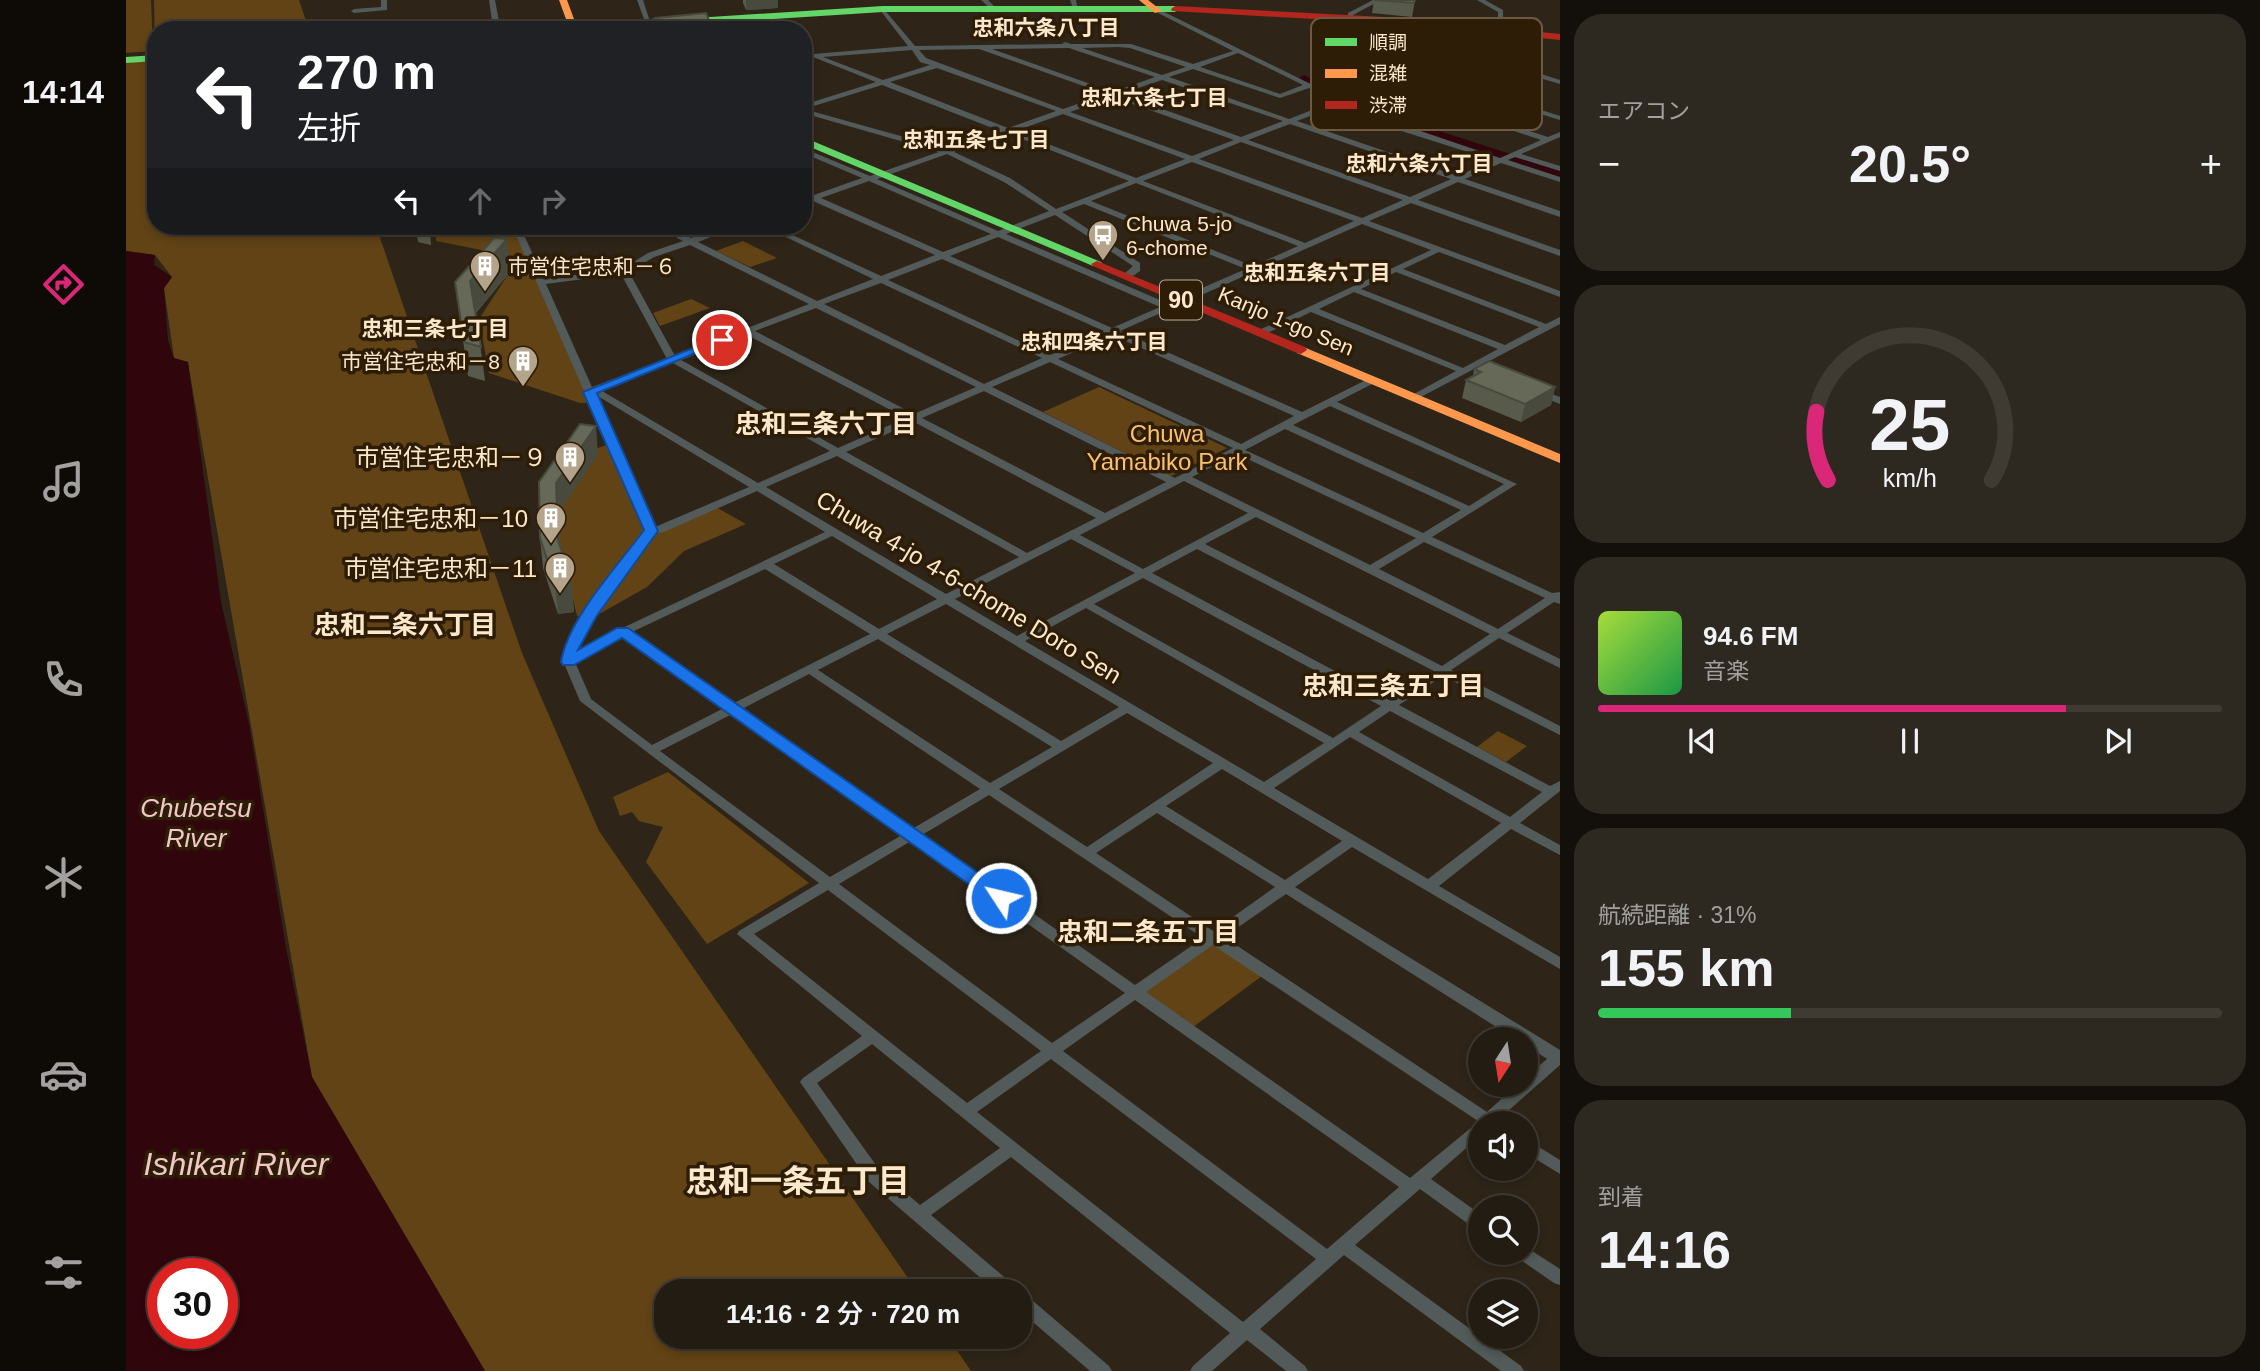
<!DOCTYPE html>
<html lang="ja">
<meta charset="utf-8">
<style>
:root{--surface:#221c12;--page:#2e2920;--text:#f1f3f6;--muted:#a2a19f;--line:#3f3a32;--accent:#db2777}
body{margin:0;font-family:Helvetica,"Noto Sans JP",sans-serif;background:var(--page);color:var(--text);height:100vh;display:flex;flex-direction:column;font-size:26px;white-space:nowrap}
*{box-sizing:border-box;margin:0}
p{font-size:23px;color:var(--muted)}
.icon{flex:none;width:38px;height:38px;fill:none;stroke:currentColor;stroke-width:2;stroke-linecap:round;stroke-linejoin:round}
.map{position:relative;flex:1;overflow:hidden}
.panel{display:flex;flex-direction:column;gap:14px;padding:14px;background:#130f0a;width:700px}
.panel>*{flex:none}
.banner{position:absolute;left:21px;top:21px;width:665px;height:214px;border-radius:28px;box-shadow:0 4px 10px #0003,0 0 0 2px var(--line);background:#202124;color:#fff;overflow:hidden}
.needle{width:46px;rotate:192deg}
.fabs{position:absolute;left:1342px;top:1027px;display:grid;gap:14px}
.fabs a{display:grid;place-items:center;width:70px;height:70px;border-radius:50%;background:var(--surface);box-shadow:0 4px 10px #0003,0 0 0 2px var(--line);font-size:35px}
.speed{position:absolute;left:21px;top:1258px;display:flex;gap:14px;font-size:35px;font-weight:700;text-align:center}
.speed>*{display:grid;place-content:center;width:91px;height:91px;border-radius:50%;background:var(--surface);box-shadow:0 4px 10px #0003,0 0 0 2px var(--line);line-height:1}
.speed .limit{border:10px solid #d22;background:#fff;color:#111}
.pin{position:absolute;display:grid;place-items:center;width:60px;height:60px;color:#fff;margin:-30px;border:4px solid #fff;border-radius:50%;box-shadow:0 2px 7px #0007}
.me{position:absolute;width:77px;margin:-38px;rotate:305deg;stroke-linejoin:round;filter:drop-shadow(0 0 5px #0008)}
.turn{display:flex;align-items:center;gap:24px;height:147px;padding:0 35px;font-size:32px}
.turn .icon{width:91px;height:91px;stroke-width:2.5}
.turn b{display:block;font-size:49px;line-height:60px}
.lanes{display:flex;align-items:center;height:66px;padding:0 35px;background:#0003;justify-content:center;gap:35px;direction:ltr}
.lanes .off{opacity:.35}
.big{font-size:52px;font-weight:600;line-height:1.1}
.panel .tile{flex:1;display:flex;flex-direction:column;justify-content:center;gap:10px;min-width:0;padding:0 24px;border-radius:28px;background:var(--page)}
.panel .dial{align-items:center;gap:0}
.dial svg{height:182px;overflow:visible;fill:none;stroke:var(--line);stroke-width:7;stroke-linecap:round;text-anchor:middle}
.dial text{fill:var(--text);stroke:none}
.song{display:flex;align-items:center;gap:21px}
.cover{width:84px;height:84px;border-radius:10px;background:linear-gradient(135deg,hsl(80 70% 55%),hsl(140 70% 35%))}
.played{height:7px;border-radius:4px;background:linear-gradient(90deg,var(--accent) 75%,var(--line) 75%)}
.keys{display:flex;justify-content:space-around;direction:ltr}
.heat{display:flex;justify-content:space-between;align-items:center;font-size:38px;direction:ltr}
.charge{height:10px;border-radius:5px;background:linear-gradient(90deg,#34c759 31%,var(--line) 0)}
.trip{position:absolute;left:528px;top:1279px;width:378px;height:70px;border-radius:28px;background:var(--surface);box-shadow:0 4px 10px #0003,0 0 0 2px var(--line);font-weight:600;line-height:70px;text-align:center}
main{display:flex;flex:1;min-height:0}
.tabs{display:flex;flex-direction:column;width:126px;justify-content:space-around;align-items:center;background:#0e0b07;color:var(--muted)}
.tabs .icon{width:49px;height:49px}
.tabs .current{color:var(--accent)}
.tabs b{font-size:32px;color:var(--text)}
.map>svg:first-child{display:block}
.green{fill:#614315}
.water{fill:#31050c;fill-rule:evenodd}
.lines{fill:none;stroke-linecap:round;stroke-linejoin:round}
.river{fill:#31050c;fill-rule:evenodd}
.street{fill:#525b59;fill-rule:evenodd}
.fast{fill:#63d668;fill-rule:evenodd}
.slow{fill:#ff974d;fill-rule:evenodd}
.jam{fill:#b3261e;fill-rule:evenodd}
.wall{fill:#585a4b}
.shaded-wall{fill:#474a3d}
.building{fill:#666957;stroke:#474a3d;stroke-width:2}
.route{fill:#1a73e8;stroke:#114b97;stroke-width:2}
.labels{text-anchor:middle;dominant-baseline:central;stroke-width:7;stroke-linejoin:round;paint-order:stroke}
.far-neighbourhood-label{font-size:21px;font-weight:bold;fill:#fde8cb;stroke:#2d1d06}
.far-poi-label{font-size:21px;fill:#fde8cb;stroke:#2d1d06;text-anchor:start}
.far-street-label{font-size:21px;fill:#fde8cb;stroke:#2d1d06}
.shield{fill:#2d1d06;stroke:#bfab90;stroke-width:2}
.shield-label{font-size:23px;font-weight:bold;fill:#fde8cb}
.park-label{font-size:24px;fill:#fcc06a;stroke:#2d1d06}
.poi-label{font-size:24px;fill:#fde8cb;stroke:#2d1d06;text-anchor:end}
.street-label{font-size:24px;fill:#fde8cb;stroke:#2d1d06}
.neighbourhood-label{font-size:26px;font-weight:bold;fill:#fde8cb;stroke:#2d1d06}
.water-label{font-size:26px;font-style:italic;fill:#f3c7c9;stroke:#2d1d06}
.near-water-label{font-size:32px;font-style:italic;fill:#f3c7c9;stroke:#2d1d06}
.near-neighbourhood-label{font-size:32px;font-weight:bold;fill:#fde8cb;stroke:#2d1d06}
.key{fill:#2d1d06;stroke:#6b5a41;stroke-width:2}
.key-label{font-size:19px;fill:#fde8cb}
</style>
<main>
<nav class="tabs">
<b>14:14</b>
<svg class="icon current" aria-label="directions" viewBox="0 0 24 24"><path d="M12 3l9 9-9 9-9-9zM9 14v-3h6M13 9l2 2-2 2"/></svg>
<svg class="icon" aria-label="music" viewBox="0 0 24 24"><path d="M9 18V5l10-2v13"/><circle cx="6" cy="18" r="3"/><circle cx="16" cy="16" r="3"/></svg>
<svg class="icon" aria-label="phone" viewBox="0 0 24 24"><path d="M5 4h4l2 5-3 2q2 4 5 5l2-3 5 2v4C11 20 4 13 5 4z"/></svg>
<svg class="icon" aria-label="climate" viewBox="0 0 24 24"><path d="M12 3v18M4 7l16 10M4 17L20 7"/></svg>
<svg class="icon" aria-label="car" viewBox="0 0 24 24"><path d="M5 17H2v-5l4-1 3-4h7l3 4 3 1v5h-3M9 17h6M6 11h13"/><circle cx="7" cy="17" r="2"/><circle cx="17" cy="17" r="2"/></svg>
<svg class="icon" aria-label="filters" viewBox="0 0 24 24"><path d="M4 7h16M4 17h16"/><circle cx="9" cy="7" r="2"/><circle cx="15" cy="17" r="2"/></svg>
</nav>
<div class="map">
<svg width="1434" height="1371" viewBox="0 0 1434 1371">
<rect width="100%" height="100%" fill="#2e2518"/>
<!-- green -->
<path class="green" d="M0,0H25L27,51L0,53Z
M28,0H173L183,30H30L29,54Z
M30,59V226H250L396,653L473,831L791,1291L541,1292V1337H822L845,1371H359L186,1077L62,363L48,358L38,288L46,277L29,255L0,251V61Z
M309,226H390L403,255L392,257L310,241Z
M617,241L651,258L624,267L590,251Z
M406,264L469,402L454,403L363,373L353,319L387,267Z
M565,299L584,308L534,326L527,313Z
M973,387L1101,448L1045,476L917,412Z
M486,443L525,531L588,506L620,524L558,551L521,587L475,613L451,616L428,520L466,450Z
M1372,731L1401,746L1380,762L1351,747Z
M542,772L683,883L581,944L520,862L537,827L513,821L506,812L494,816L487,797Z
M1087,937L1140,973L1063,1030L1008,992Z"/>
<!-- water -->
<path class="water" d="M0,251L29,255L28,265L46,277L38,288L42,341L48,358L62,362L95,602L123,724L160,948L186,1077L359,1371H0ZM37,1274H96V1334H37Z"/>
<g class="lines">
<!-- river -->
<path class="river" d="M1178,75L1270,117L1434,170V180L1260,123L1173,82L1171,79Z"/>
<!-- street -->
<path class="street" d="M255,0H261V10L228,13L225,11L228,9L255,7Z
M363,0H369L374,27L444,25L447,27C432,34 375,30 355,30L367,28Z
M511,0H517L526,28L521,27Z
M855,0H862L872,10L867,11Z
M944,0H950L952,11H948Z
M1247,0H1255L1227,15L1225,21H1221L1222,13Z
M1351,0H1359L1377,10V34L1372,33V12Z
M757,8L789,46L936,44L939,42L945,44H1005L1067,64L1107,51L1030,12V10L1032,9L1197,90L1257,69L1294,80V84L1231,106L1267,122L1342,92L1280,73V69L1349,89L1373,79L1299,57L1269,68L1265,66L1266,64L1299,53L1380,77L1392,72L1358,62L1326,27V25H1330L1364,58L1434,80V84L1400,74L1356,91L1434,116V120L1350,94L1323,105L1422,137L1434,132V137L1395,154L1434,166V171L1389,157L1382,160L1434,177V182L1375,163L1339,179L1434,211V217L1332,182L1292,200L1434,250V256L1285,203L1243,221L1434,291V297L1313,252L1277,269L1420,324L1434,317V324L1289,400L1286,399V395L1330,371L1185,312L1137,335H1131V331L1305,250L1236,224L994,331L1176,412L1244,378H1250V382L1211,402L1391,484L1306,537L1426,593L1434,592V604L1428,602L1381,633L1434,659V668L1373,638L1325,670L1434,726V735L1317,676L1273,705L1424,786L1434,781V791L1394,823L1434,845V855L1385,829L1313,886L1434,957V969L1226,847L1169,887L1434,1050V1065L1373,1119L1376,1124H1354V1136L1305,1179L1354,1214V1230L1348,1228L1294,1189L1229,1245L1395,1366L1398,1371H1375L1218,1255L1134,1329L1179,1366L1182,1371H1160L1121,1340L1086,1371H1064L1067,1366L1104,1333L885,1157L805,1215L890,1287L892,1292H871L743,1182L674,1082L677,1078L736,1036L611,934L613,931L693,883L454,701L437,661L439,645L519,531L386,226H394L418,279L496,269L522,253L557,241L529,226H539L565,238L602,226H613L572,242L691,301L747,279L637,226H647L755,276L809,255L687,201H681V198L677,196V191L688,195L736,178L677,153V148L744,176L813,152L677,113V105L750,82L687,57L688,54L782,46L754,10ZM992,47L1004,48L1060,67L1036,75L956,48ZM943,48L1029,77L987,92L866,49ZM853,49L980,94L937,109L800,58L793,50ZM786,50L794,62L804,65L757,80L697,57ZM1112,53L1177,85L1154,94L1074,67ZM811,68L930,111L882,128L764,82ZM1067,69L1154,98L1183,88L1209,101L1163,119L1043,77ZM1257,73L1284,82L1225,104L1203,93ZM1036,80L1157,121L1115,137L994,94ZM756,85L874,131L821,149L678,109ZM987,97L1108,140L1066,156L944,112ZM1215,104L1220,109L1263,127L1367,160L1332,176L1171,121ZM1316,107L1415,140L1374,158L1274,124ZM937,114L1059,159L1010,178L889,131ZM1164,124L1325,179L1284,197L1122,140ZM881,133L1003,181L930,209L884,178L828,152ZM1115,142L1277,200L1236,218L1073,159ZM821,154L878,182L923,211L872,231L751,179ZM1066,162L1228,221L1179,243L1017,181ZM743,181L865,234L817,252L695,198ZM1010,183L1172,246L1127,266L965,201ZM958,204L1120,269L1041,303L880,234L929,215L1007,266L998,274V278H1004L1014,271V263L936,212ZM872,237L1034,307L986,328L824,256ZM564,245L683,304L549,356L503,272L528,257ZM816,259L978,331L924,355L762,280ZM1270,272L1413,327L1379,345L1235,289ZM495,274L541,359L466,387L420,284ZM755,283L916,358L858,384L698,304ZM1228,292L1372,349L1337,368L1193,309ZM690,308L850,387L788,414L629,331ZM621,335L780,418L712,448L555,360ZM986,335L1168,416L1115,444L932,359ZM924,362L1107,448L1049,478L866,387ZM547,363L704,451L632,483L476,391ZM858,391L1040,482L979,513L796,418ZM470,395L623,487L529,527ZM1204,406L1378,484L1343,506L1167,425ZM788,422L970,518L901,553L720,452ZM1159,429L1335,510L1297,533L1119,450ZM1111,454L1290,538L1244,565L1066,477ZM711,456L893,557L820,594L640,487ZM1058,481L1122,513L1017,569L954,535ZM631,491L699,532L450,650L451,645L528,534L538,532ZM1130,517L1364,634L1316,666L1079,544ZM706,536L811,599L753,629L648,564ZM945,539L1009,573L891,636L829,599ZM1298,542L1419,598L1372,629L1253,569ZM1071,549L1308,671L1263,700L1026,573ZM639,569L744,634L608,703L506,632ZM1017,578L1255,706L1207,738L968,604ZM820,604L993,707L935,741L761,634ZM960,608L1198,743L1138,782L899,641ZM497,636L598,708L526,745L465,699L449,662L464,652ZM752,639L926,747L864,783L692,670ZM683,674L854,789L786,829L616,709ZM1264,711L1416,792L1384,817L1233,732ZM1001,713L1087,763L961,847L873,789ZM606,714L776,835L704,877L534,751ZM1224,737L1375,823L1302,879L1148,788ZM1096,769L1216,841L1159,880L1040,806ZM863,795L1077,938L1009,985L796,835ZM1031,813L1149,887L1087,931L970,853ZM785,841L999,993L926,1043L713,884ZM702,890L915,1051L841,1103L628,934ZM1160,894L1391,1040H1400V1045L1421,1059L1400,1077V1085H1391L1361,1112L1098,937ZM1087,945L1352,1121V1122L1284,1178L1020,992ZM1009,1000L1273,1187L1201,1249L937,1051ZM746,1044L874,1148L794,1205L755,1172L691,1083ZM925,1059L1190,1259L1117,1322L851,1112Z
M1412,389L1434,397V404L1409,394L1407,392Z
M1400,1139L1434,1160V1174L1400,1153Z
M1400,1247L1434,1269V1285L1428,1283L1392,1258L1390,1253H1400Z
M894,1293L900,1295L983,1366L986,1371H964L894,1311Z"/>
<!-- fast -->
<path class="fast" d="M757,6H1049L1053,9L1049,12H757L474,30H425L429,27Z
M30,55V61L0,63V57Z
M677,137L975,262L977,264L967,266L677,144Z"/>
<!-- slow -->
<path class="slow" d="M433,0H441L452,30H444Z
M1013,0H1022L1036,11L1029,13Z
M1175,346L1434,454V463L1171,353L1169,350Z"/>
<!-- jam -->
<path class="jam" d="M1049,6L1277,18L1434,34V40L1277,24L1046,11L1045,9Z
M971,261L1179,347L1181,350L1175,354L1171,353L967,266L965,264Z"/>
</g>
<!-- wall -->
<path class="wall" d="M617,0H652V8L620,10L617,3Z
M1248,0H1289L1286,17L1246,13Z
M290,226H304L305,245L292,242Z
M381,239L384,272L350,313L359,381L342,376L329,282Z
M1348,369L1429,387L1425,405L1395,422L1336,398L1340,380L1347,376Z
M472,455L432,513L434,546L445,580L448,612L432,614L417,568L414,538Z"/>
<!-- shaded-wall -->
<path class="shaded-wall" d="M620,0H652V8L620,10Z
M381,239L384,272L348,314L344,281Z
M1429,387L1425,405L1395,422L1399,404Z
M470,426L472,455L432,513L435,571L432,540L430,483Z
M445,580L448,612L432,614L429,583Z"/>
<!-- building -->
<path class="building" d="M1248,0H1289L1288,3Z
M580,13L587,30H529L526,20L529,18Z
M368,238L381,239L344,281L355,347L338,342L329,282Z
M1363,361L1429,387L1399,404L1340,380L1355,372L1348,369Z
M454,424L470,426L430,483L432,540L445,580L429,583L414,538L413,482Z"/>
<!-- route -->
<path class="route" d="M592,338L602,340L471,393L532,531L470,617L452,650L491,628H502L881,893L884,898L881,902H868L496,638L448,665H437L435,662C442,618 492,566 518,530L457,392Z"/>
<!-- icons -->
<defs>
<g id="bus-pin" transform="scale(1.575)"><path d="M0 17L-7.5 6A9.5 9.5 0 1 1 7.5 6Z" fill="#b5a48c" stroke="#2d1d06"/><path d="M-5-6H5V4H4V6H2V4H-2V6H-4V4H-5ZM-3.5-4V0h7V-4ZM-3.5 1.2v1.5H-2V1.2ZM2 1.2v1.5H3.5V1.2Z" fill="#fff"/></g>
<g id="building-pin" transform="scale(1.575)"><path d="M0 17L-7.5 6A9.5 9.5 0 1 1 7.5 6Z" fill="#b5a48c" stroke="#2d1d06"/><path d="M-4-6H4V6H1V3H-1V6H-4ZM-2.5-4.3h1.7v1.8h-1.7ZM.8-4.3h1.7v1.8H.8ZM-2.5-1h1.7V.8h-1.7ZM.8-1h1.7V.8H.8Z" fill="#fff"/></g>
</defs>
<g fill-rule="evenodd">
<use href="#bus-pin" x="977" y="235"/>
<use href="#building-pin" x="359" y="266"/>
<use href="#building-pin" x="397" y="361"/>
<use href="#building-pin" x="444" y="457"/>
<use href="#building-pin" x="425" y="518"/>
<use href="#building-pin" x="434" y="568"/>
</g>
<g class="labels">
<!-- far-neighbourhood labels -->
<g class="far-neighbourhood-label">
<text x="920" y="27">忠和六条八丁目</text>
<text x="1028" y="97">忠和六条七丁目</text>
<text x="850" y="139">忠和五条七丁目</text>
<text x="1293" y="163">忠和六条六丁目</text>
<text x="1191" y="272">忠和五条六丁目</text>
<text x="309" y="328">忠和三条七丁目</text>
<text x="968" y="341">忠和四条六丁目</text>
</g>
<!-- far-poi labels -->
<g class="far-poi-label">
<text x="1000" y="223">Chuwa 5-jo<tspan x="1000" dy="24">6-chome</tspan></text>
<text x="382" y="266">市営住宅忠和－６</text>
<text x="374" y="361" text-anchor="end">市営住宅忠和－8</text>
</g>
<!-- far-street labels -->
<g class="far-street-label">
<text transform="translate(1160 321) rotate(23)">Kanjo 1-go Sen</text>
</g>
<!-- shield labels -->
<rect class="shield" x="1034" y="280.5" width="42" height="39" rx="5"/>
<g class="shield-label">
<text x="1055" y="300">90</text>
</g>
<!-- park labels -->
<g class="park-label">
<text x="1041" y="433">Chuwa<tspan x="1041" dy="28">Yamabiko Park</tspan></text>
</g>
<!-- poi labels -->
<g class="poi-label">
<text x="421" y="457">市営住宅忠和－９</text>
<text x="402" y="518">市営住宅忠和－10</text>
<text x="411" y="568">市営住宅忠和－11</text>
</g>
<!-- street labels -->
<g class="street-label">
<text transform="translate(843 587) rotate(31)">Chuwa 4-jo 4-6-chome Doro Sen</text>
</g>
<!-- neighbourhood labels -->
<g class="neighbourhood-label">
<text x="700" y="424">忠和三条六丁目</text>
<text x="279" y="625">忠和二条六丁目</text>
<text x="1267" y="686">忠和三条五丁目</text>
<text x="1022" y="932">忠和二条五丁目</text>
</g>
<!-- water labels -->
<g class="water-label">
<text x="70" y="808">Chubetsu<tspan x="70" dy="30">River</tspan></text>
</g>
<!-- near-water labels -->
<g class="near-water-label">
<text x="110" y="1164">Ishikari River</text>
</g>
<!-- near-neighbourhood labels -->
<g class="near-neighbourhood-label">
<text x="672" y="1181">忠和一条五丁目</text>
</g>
</g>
<!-- legend -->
<rect x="1185" y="18" width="231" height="112" rx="10" class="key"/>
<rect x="1199" y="38" width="32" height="8" fill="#63d668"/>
<rect x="1199" y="69" width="32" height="9" fill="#ff974d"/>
<rect x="1199" y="101" width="32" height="8" fill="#b3261e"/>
<g class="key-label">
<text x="1243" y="49">順調</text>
<text x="1243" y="80">混雑</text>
<text x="1243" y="112">渋滞</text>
</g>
</svg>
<div class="fabs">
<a><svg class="needle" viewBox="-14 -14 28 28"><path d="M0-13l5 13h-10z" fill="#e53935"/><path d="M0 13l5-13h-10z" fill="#a2a19f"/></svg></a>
<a><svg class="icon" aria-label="sound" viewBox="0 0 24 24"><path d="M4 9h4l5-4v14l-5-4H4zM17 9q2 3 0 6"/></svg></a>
<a><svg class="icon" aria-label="search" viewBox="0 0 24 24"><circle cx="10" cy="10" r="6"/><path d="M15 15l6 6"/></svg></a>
<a><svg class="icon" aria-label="layers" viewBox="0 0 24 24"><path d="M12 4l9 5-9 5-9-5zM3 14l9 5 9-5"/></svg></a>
</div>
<div class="speed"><div class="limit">30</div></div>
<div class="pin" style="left:596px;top:340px;background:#d93025"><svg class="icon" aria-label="arrive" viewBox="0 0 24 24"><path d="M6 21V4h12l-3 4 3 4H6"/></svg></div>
<svg class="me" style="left:875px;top:898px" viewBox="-20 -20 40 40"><circle r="17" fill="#1a73e8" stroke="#fff" stroke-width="3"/><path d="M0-11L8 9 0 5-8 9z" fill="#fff"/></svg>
<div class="trip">14:16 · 2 分 · 720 m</div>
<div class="banner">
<div class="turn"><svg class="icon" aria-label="left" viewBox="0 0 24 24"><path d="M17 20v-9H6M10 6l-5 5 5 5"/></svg><div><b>270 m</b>左折</div></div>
<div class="lanes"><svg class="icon" aria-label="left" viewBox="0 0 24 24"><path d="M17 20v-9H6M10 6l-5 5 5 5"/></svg><svg class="icon off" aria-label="ahead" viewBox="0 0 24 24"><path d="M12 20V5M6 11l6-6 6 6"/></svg><svg class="icon off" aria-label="right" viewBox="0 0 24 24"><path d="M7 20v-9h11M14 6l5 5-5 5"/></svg></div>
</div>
</div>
<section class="panel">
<div class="tile"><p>エアコン</p>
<div class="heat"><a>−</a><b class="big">20.5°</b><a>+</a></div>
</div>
<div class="tile dial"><svg viewBox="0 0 100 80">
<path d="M14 69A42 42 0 1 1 86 69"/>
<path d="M14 69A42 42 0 0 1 9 39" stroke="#db2777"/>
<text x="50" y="56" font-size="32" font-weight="700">25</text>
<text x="50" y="72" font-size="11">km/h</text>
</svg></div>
<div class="tile">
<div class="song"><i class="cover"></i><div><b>94.6 FM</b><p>音楽</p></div></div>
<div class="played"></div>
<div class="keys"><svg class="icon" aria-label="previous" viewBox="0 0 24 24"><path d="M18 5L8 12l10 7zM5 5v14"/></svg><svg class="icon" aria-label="pause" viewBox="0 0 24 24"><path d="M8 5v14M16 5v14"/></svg><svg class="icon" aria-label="next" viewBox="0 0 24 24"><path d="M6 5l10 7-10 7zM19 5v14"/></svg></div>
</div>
<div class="tile"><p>航続距離 · 31%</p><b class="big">155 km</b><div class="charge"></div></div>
<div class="tile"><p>到着</p><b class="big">14:16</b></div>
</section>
</main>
